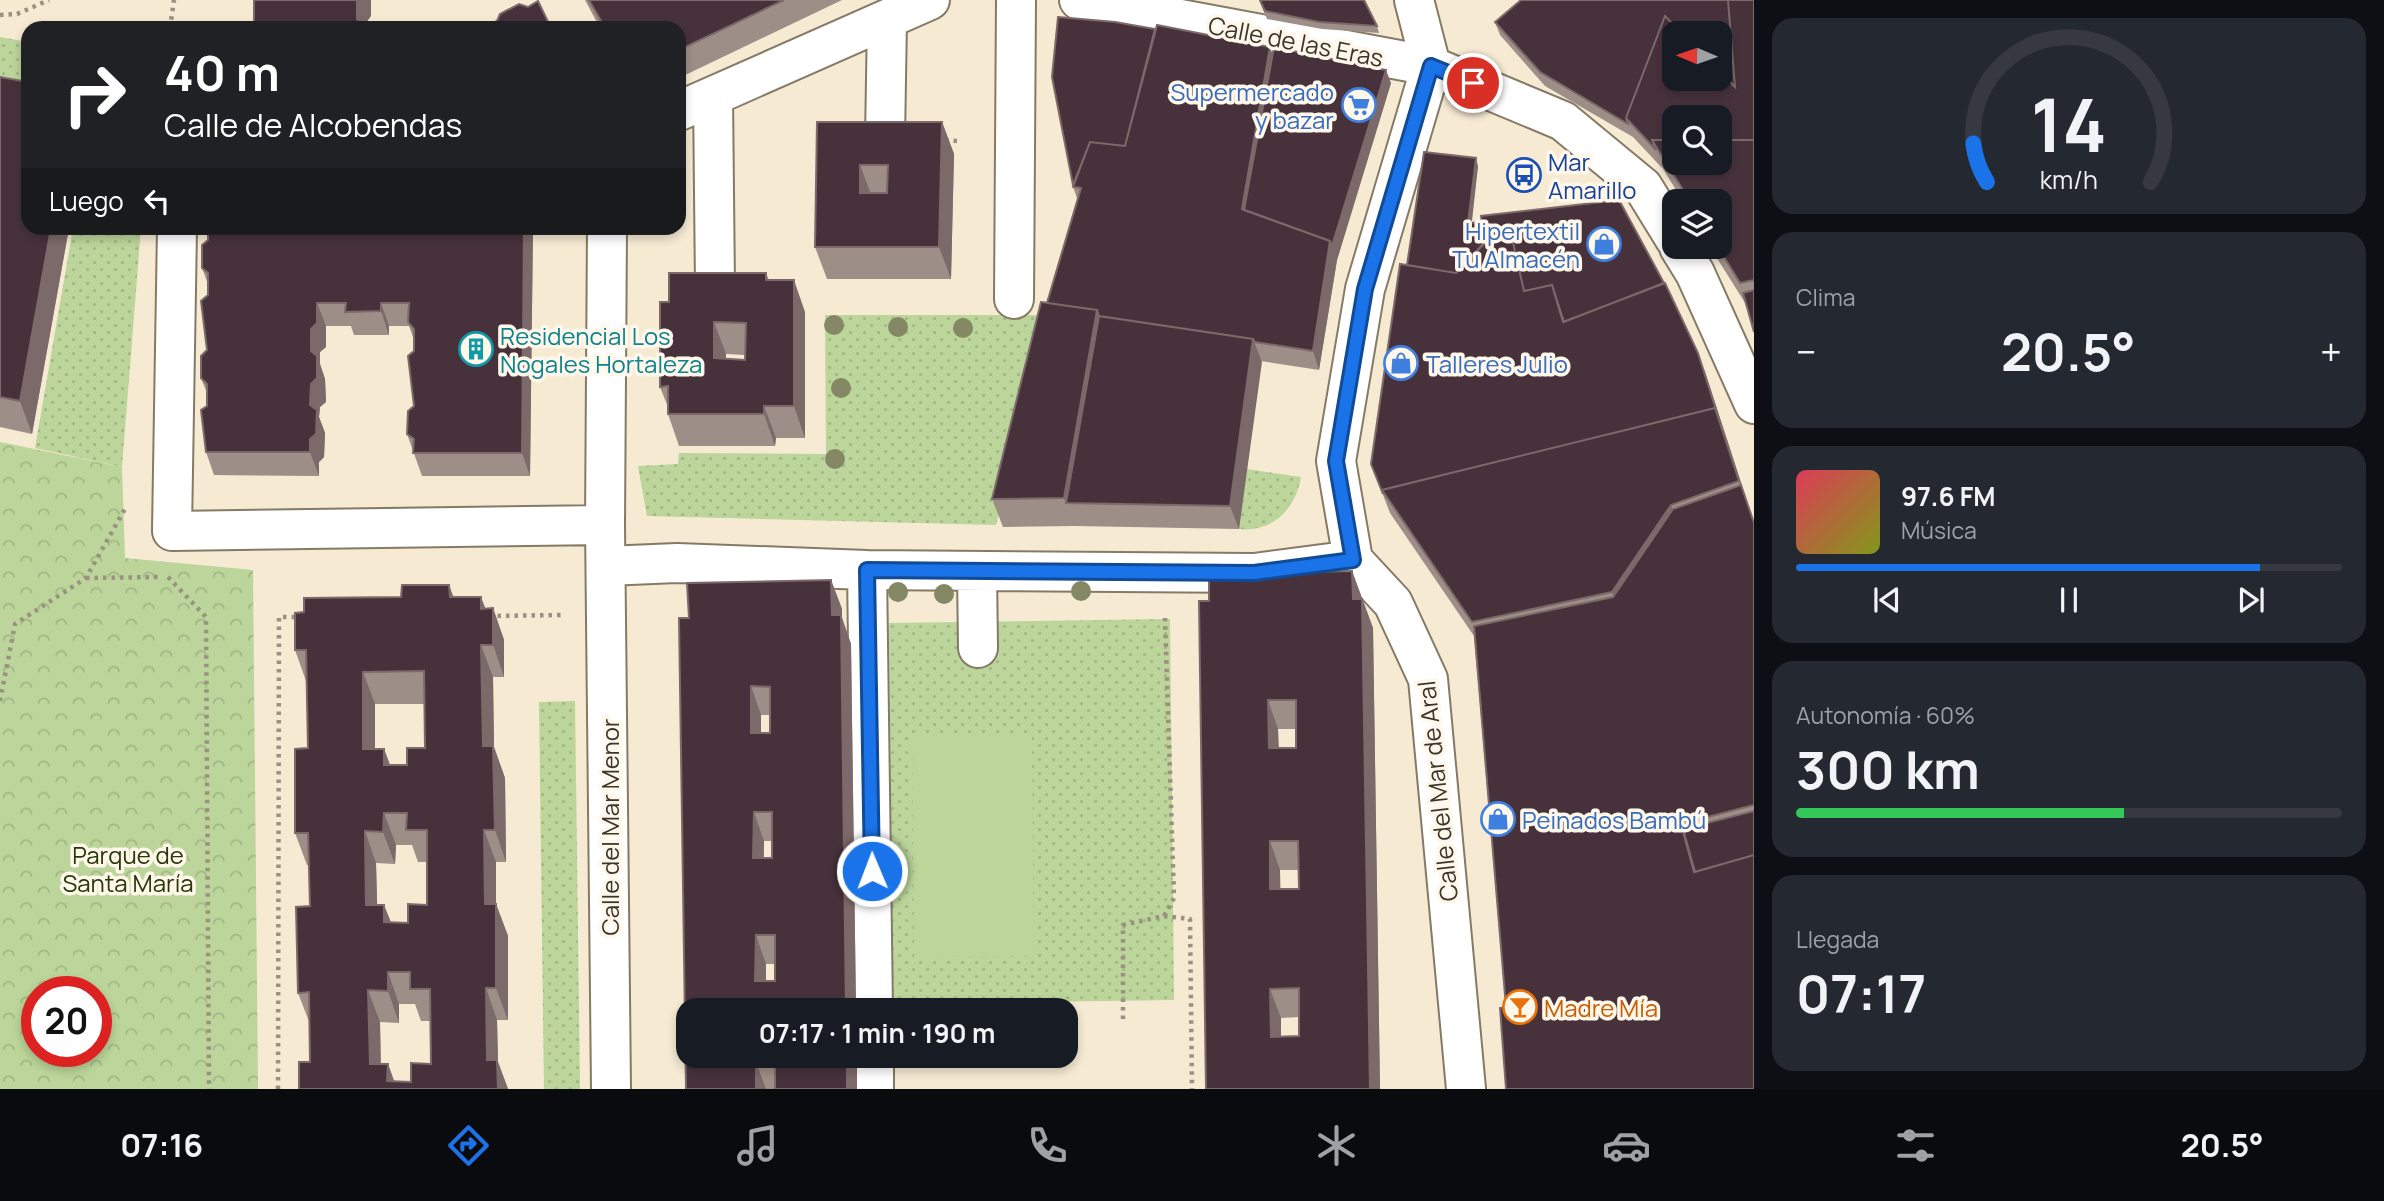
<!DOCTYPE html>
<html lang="es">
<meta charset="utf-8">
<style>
:root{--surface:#171b24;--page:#242831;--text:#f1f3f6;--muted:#9ea1a6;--line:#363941;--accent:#1a73e8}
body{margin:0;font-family:Manrope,sans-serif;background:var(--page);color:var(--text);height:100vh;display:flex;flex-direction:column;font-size:26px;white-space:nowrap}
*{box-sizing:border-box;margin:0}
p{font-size:23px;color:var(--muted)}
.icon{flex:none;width:38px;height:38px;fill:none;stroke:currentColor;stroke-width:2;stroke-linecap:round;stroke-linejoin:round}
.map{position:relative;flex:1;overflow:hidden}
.side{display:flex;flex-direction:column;gap:18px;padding:18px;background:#0d0f14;width:630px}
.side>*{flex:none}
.hud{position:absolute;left:21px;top:21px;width:665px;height:214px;border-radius:21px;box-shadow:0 4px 10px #0003;background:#202124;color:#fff;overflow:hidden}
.needle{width:46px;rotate:272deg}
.controls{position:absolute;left:1662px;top:21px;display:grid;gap:14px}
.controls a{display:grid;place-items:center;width:70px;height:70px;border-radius:14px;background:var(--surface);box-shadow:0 4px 10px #0003;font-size:35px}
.speed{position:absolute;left:21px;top:976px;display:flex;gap:14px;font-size:35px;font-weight:700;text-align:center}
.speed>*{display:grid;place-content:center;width:91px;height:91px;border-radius:50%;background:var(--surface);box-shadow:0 4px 10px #0003;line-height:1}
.speed .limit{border:10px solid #d22;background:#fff;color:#111}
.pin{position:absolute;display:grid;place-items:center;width:60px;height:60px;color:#fff;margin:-30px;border:4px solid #fff;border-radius:50%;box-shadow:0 2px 7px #0007}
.me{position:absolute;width:77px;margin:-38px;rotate:359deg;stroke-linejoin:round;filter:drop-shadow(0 0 5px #0008)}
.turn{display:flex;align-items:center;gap:24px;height:147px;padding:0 28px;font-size:32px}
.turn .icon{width:91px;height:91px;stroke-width:2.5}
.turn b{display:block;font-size:49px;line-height:60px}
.then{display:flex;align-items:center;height:66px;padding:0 28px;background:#0003;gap:14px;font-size:26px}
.big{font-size:52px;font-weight:700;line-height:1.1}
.side .tile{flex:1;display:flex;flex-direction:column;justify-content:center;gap:10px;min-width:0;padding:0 24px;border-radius:21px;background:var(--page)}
.side .dial{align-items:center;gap:0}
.dial svg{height:182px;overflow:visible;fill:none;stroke:var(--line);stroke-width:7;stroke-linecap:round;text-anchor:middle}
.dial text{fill:var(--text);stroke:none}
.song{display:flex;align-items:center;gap:21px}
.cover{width:84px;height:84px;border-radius:10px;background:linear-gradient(135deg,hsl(350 70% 55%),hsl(70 70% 35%))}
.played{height:7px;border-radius:4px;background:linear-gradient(90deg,var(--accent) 85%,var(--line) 85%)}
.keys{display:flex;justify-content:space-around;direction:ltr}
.heat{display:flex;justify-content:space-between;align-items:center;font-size:38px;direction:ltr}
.charge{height:10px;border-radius:5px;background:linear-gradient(90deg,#34c759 60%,var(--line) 0)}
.trip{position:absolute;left:676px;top:998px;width:402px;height:70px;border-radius:21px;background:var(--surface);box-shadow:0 4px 10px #0003;font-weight:700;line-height:70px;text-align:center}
.dock{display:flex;height:112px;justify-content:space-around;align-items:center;background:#090b0e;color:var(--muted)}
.dock .icon{width:49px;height:49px}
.dock .current{color:var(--accent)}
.dock b{font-size:32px;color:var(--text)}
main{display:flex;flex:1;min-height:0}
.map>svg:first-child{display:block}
.grass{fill:url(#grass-dots)}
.park{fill:url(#park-crowns);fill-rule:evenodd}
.pitch{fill:#bbd59a}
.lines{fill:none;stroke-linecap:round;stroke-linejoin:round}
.minor-casing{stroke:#857a66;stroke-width:42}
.path{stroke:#9a9181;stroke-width:4.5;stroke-dasharray:3.5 5;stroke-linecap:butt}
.minor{stroke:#fff;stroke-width:38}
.tree{fill:#848864}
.wall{fill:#9e8e88;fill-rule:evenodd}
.shaded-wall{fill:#7c6969}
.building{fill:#47323c;stroke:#7c6969;stroke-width:2;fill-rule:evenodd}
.route-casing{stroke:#114b97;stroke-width:18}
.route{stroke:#1a73e8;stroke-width:12}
.labels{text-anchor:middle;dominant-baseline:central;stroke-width:7;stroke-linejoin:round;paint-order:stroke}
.street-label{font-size:24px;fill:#3b362d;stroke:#fff7ea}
.shop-label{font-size:24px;fill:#366cbe;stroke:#fff7ea;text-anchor:end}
.transit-label{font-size:24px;fill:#164399;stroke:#fff7ea;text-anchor:start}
.culture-label{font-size:24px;fill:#0d838f;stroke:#fff7ea;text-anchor:start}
.park-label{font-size:24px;fill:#27380a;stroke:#fff7ea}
.food-label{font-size:24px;fill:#c56008;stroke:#fff7ea;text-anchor:start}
</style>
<main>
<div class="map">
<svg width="1754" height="1089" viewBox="0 0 1754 1089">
<defs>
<pattern id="grass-dots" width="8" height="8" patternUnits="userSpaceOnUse" patternTransform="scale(1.75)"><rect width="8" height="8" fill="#bbd59a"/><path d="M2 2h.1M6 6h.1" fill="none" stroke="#a2b785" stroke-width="1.8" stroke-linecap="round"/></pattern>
<pattern id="park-crowns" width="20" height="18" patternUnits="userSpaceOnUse" patternTransform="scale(1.75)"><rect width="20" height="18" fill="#bbd59a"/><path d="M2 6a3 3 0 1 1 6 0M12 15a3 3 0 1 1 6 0" fill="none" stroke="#a2b785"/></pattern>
</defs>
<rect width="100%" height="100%" fill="#f6ead3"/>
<!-- grass -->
<path class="grass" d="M0,37L28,42V101L0,96Z
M73,228H141L122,467L35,448Z
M825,315H1043L1041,334L996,525L647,516L638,466L678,464L679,453L826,454Z
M1247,469L1301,477C1296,508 1273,533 1239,529Z
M1170,619L1174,1000L893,1004L889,623Z
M575,701L580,1089H544L539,702Z"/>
<!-- park -->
<path class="park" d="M0,442L122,467L125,558L253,570L258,1089H0ZM37,992H96V1052H37Z"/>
<!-- pitch -->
<path class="pitch" d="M1032,734L1034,956L914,957L912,736Z"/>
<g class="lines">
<!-- minor casing -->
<g class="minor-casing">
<path id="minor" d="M1079,0L1431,66L1365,289L1336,461L1353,560L1393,603L1428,679L1466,1089
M1414,0L1431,66L1563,121L1643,187L1675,239
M713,96L715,287
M679,111L930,0
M885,139L887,20
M177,228L172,531L605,525
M607,228L605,525L611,1089
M1679,247L1695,273L1754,404
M1014,299L1016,0
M606,566L677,563L867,570L1254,573L1353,560
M867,570L873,1010
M977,571L978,648
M874,1055V1089"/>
</g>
<!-- path -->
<path class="path" d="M0,15L17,14L49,0
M170,28L174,0
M945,140L958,141
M168,577L206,617L209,1089
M86,578L162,577
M489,616L561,615
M0,701L15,624L86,578L126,507
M1164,916L1174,898L1165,618
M1123,1019V925L1164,916L1190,919L1192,1089
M278,1089L279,617H298"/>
<!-- minor -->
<use href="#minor" class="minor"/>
</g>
<!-- trees -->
<g class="tree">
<circle cx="834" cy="325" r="10"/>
<circle cx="898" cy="327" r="10"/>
<circle cx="963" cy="328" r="10"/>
<circle cx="841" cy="388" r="10"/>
<circle cx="835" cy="459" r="10"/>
<circle cx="1081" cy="591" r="10"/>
<circle cx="898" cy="592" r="10"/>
<circle cx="944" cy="594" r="10"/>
</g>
<!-- wall -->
<path class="wall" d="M585,0H842L679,78V28H600Z
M1259,0L1377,26L1379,33L1322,29L1267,19Z
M1754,0V332L1747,306L1710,247H1720V201H1683L1663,169L1633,137L1545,86L1500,35L1495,22Z
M1273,54L1391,83L1337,260L1319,370L1261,361L1239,529L1075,526L1003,527L992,499L1047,303L1078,201L1073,187Z
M0,77L28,228H69L32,434L0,427Z
M817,122H942L954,154L951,279H827L815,247Z
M1478,166L1471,223L1482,222L1705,372L1754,523V1089L1506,1007L1474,636L1390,513L1371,464L1407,265Z
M208,228H533L530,476H422L407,434L414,406V340L409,326H389V335H354L351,326H326V347L320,352V364L325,379L326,402L320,407L319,417L325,433L324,457L319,462V476L214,475L206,452L207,393L201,378L207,350L208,284L202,268L208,240Z
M766,273L769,280L805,312V438H776L775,446H679L668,414V407L660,387L669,302ZM726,354L745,355V360L726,359Z
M1352,571L1373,628L1380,1089H1206L1209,601ZM1278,729H1296V748H1279ZM1280,870H1299V889H1280ZM1299,1017V1036L1281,1037V1018Z
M831,580L842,609V618L851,644L856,1010H688L857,1055V1089H686L689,618ZM761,715H770V733H761ZM764,841H772V858H764ZM766,964H775V981H766Z
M454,597L486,609L493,608L504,640V677H493L494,747L505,778L506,862H496V904L508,936V1020H497L498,1062L508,1089H299L310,1062V1024L298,993L310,906L309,865H307L295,833L308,748L306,681L295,650L304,612ZM375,704H424L425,748L407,765H390L384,749H375ZM396,845H412L418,862H427V905L408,923L391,922L384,905H377L376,863L395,864ZM399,1004H415L421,1021H430L431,1064L411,1082L394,1081L388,1064H381L380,1022L399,1023Z"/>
<!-- shaded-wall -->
<path class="shaded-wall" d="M357,0H371V16L366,23V28H361L357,19Z
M1270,47L1277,66L1250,217L1242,209Z
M1386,70L1391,83L1337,260L1319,370L1313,351L1330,241Z
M942,122L954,154L951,279L939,247Z
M1476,158L1478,166L1471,230L1468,223Z
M860,165L872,197L860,193Z
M51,228H69L32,434L20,401Z
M524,228H533L530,476L522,453Z
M794,280L805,312V438L794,406Z
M317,303L326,326V347L320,352V364L325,379L326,402L320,407L319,417L325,433L324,457L319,462V476L310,452L311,329Z
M381,303L389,326V335L381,311Z
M1097,310L1107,339L1066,503L1064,498Z
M714,322L726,354V390L714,358Z
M1253,339L1262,362L1239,529L1230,506Z
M1698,353L1705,372L1748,504L1739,481Z
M764,406L776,438L775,446L764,414Z
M1671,505L1680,528L1620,616L1612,592Z
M1352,571L1373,628L1380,1089H1370Z
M831,580L842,609V618L851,644L856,1010H846Z
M449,585L461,617L450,597Z
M481,597L493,628V608L504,640V677L481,609Z
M481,645L493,677L494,747L505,778L506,862L495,830L483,746Z
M363,672L375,704V781L363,749Z
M751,686L761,715V762L751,733Z
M1268,700L1278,729L1279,777L1269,748Z
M384,749L396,781L384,765Z
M754,812L764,841L763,887L753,858Z
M384,813L396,845L395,864L383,832Z
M484,830L496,862V916V904L508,936V1020L496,988L485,904Z
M365,831L376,863L378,936L366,905Z
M1270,841L1280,870L1281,917L1270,889Z
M384,905L396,936L384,922Z
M756,935L766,964V1010L755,981Z
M388,972L399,1004V1023L388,991Z
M486,988L497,1020L498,1062L508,1089H497L487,1060Z
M1270,989L1281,1018V1065L1271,1037Z
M368,990L380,1022L381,1089L370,1064Z
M847,1055H857V1089H847Z
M756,1062L766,1089H756Z
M388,1064L397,1089L387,1081Z"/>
<!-- building -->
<path class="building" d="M254,0H357V19L363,24V28H248L249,25L254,21Z
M589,0H784L679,50V28H605Z
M1260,0H1364L1377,26L1319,22L1265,11Z
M1521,0H1728L1735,87L1720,72V33H1682L1665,16L1626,118L1628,124L1540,72L1495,22Z
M1728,0H1754V140H1720V117H1675V140H1652L1656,150L1626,118L1665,16L1682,33H1675V79H1720V72L1735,87Z
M538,1L551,28H483L497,21L500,14L519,4L528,7Z
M1058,17L1115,22L1155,29L1125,146L1090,142L1073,185L1052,77Z
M1157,25L1270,47L1242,209L1330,241L1313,351L1255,342L1253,339L1099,316L1097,310L1047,303L1081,188L1073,187L1090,142L1125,146Z
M1274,47L1386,70L1332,246L1330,241L1244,210Z
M0,77L28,82V228H51L20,401L0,397Z
M817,122H942L939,247H815ZM860,165H888L887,193H860Z
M1652,140H1675V163H1720V140H1754V280L1740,283L1718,247H1720V201H1690Z
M1424,152L1476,158L1468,223L1482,222L1484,244L1456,273L1407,265Z
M1619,200L1664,283L1564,322L1552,285L1524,291L1512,238L1484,244L1481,216Z
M208,228H524L522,453H413L414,439L407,434L408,411L414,406L408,356L414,351V329L408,322L409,303H381V311L345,312L346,303H317V323L311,329V351L317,356V378L311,384L310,405L317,410L316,434L310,439V452H206L201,410L207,406V384L201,378V356L207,350L201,301L208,295V273L202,268V245L208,240Z
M1512,238L1524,291L1552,285L1563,322L1665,283L1698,353L1717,413L1715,408L1382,490L1383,494L1371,464L1400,264L1456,273L1483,244Z
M669,273H766V280H794V406H764V414H668V386L660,387V302H669ZM714,322L746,323L745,360L714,358Z
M1754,290V332L1743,293Z
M1041,302L1097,310L1064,498L992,499Z
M1099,316L1253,339L1230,506L1066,503Z
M1715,408L1739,481L1671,505L1612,592L1472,622L1382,490Z
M1741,485L1754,523V805L1681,824L1694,872L1754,855V1089H1506L1500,1008L1506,1007L1474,626L1613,597L1673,509Z
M1352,571L1353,599H1362L1370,1089H1206L1199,601H1209V574ZM1268,700H1296V748H1269ZM1270,841H1298L1299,889H1270ZM1299,988V1036L1271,1037L1270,989Z
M831,580L832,615H841L846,1010H688V1055H847V1089H775V1062H756V1089H686L679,618H689L687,583ZM751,686L770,687V733H751ZM754,812H772V858H753ZM756,935H775V981H755Z
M402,585H449L450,597H481V609L493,608V645H481L483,746H493L495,830H484L485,904H496V988H486L487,1060H497L498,1089H299V1062H310L309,992L298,993L296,907L310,906L308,833H295V749L308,748L306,650H295V613L304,612V598L401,597ZM424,671L425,748H407V765H384V749H363V672ZM384,813H407L406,830H427V905L408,904V923L384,922V905H366L365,831L383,832ZM388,972H410V989H430L431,1064L411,1063V1082L387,1081L388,1064H370L368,990L388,991Z
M1754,811V855L1695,872L1683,829Z"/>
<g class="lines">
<!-- route casing -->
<g class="route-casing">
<path id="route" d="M872,871L867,570L1254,573L1353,560L1336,461L1365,289L1431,66L1473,83"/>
</g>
<!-- route -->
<use href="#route" class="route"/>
</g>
<!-- icons -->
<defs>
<g id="supermarket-ring" transform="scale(1.75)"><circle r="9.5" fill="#fff7ea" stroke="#3f7fe0" stroke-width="1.5"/><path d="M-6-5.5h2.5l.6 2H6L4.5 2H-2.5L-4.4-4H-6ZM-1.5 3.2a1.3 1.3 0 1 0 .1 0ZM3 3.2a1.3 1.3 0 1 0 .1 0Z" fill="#3f7fe0"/></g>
<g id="bus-ring" transform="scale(1.75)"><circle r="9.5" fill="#fff7ea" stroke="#1a4fb4" stroke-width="1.5"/><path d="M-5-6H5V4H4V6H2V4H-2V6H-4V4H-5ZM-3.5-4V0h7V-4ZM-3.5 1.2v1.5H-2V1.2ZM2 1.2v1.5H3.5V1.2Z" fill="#1a4fb4"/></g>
<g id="shop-ring" transform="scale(1.75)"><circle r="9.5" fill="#fff7ea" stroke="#3f7fe0" stroke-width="1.5"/><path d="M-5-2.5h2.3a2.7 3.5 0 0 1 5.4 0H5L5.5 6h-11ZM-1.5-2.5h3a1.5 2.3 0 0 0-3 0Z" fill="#3f7fe0"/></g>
<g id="building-ring" transform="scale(1.75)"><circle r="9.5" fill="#fff7ea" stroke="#0f9aa8" stroke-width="1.5"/><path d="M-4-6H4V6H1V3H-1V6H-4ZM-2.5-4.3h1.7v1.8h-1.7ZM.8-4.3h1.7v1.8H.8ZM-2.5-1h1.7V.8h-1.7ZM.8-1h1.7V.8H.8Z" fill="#0f9aa8"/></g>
<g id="bar-ring" transform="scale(1.75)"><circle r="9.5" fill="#fff7ea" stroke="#e8710a" stroke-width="1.5"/><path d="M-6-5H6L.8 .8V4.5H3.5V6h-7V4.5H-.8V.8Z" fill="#e8710a"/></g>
</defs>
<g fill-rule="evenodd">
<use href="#supermarket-ring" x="1359" y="105"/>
<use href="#bus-ring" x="1524" y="175"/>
<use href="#shop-ring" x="1604" y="244"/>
<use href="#building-ring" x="476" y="349"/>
<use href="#shop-ring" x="1401" y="363"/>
<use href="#shop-ring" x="1498" y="819"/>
<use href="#bar-ring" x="1520" y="1007"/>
</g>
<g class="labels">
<!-- street labels -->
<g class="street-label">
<text transform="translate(1296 41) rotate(11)">Calle de las Eras</text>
<text transform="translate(1437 791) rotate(-96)">Calle del Mar de Aral</text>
<text transform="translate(609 827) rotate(-90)">Calle del Mar Menor</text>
</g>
<!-- shop labels -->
<g class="shop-label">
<text x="1334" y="91">Supermercado<tspan x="1334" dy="28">y bazar</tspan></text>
<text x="1580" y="230">Hipertextil<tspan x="1580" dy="28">Tu Almacén</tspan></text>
<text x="1426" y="363" text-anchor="start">Talleres Julio</text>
<text x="1522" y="819" text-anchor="start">Peinados Bambú</text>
</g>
<!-- transit labels -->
<g class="transit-label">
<text x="1548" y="161">Mar<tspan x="1548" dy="28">Amarillo</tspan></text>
</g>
<!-- culture labels -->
<g class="culture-label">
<text x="500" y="335">Residencial Los<tspan x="500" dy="28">Nogales Hortaleza</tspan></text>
</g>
<!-- park labels -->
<g class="park-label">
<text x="128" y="854">Parque de<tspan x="128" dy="28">Santa María</tspan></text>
</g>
<!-- food labels -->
<g class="food-label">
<text x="1544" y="1007">Madre Mía</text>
</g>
</g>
</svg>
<div class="controls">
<a><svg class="needle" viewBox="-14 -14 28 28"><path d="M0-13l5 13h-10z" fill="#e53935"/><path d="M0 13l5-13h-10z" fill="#9ea1a6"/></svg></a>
<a><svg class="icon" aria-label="search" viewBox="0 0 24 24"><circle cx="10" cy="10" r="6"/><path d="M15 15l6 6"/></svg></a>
<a><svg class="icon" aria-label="layers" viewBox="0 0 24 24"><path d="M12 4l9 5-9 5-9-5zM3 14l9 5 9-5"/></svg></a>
</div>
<div class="speed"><div class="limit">20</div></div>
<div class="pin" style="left:1473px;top:83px;background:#d93025"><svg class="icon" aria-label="arrive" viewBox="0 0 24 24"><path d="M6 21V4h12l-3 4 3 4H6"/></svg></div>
<svg class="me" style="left:872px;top:871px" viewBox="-20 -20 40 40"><circle r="17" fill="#1a73e8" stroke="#fff" stroke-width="3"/><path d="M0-11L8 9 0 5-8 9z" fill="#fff"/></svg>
<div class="trip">07:17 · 1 min · 190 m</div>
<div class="hud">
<div class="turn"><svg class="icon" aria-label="right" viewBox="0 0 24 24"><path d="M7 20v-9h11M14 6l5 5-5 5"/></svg><div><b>40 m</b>Calle de Alcobendas</div></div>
<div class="then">Luego<svg class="icon" aria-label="left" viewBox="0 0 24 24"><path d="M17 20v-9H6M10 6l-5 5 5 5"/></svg></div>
</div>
</div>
<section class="side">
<div class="tile dial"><svg viewBox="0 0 100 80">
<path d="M14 69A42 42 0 1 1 86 69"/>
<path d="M14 69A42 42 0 0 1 8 52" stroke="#1a73e8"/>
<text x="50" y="56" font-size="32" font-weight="700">14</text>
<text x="50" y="72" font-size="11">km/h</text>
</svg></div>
<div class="tile"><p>Clima</p>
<div class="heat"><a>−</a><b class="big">20.5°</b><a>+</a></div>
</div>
<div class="tile">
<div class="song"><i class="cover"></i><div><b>97.6 FM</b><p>Música</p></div></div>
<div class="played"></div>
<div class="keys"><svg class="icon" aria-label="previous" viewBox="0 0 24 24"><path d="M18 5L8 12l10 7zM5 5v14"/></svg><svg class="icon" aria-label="pause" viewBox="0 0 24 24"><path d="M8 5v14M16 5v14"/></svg><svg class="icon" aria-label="next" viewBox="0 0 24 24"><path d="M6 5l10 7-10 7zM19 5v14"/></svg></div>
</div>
<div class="tile"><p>Autonomía · 60%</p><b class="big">300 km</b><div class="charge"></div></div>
<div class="tile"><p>Llegada</p><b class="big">07:17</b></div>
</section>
</main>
<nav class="dock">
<b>07:16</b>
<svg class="icon current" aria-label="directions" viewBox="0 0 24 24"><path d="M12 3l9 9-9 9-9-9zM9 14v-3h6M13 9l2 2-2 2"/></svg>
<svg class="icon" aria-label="music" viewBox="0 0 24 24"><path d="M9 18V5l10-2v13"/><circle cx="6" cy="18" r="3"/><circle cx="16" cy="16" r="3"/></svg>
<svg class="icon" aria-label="phone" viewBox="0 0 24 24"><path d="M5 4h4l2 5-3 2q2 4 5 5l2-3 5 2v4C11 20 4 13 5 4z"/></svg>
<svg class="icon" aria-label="climate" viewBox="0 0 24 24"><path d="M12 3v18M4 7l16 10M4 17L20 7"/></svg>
<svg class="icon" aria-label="car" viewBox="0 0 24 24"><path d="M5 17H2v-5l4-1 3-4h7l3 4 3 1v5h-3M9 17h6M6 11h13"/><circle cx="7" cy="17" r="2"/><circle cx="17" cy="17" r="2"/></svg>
<svg class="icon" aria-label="filters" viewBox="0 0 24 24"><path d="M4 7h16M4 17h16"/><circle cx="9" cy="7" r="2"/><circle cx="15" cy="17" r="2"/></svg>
<b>20.5°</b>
</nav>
